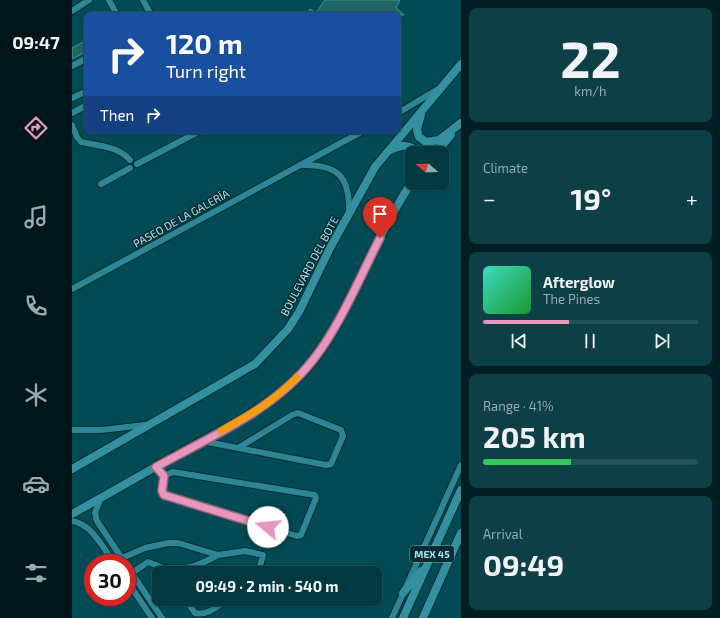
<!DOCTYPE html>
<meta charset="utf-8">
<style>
:root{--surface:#02383f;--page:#0c3f46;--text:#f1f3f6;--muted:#96acb0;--line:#235259;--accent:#e797bd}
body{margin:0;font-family:"Exo 2",sans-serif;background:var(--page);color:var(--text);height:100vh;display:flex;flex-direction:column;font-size:15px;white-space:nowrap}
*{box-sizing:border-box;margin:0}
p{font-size:13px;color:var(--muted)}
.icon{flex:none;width:22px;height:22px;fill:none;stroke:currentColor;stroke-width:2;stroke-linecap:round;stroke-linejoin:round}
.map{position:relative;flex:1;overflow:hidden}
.details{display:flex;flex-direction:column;gap:8px;padding:8px;background:#011f23;width:259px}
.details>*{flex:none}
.guide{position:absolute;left:12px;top:12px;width:317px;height:122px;border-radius:8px;box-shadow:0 1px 3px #0004,0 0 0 1px var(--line);background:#1a4fa0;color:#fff;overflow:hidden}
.needle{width:26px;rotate:289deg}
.fabs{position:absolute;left:333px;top:146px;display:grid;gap:8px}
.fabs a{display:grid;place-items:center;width:44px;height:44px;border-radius:8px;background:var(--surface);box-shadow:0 1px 3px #0004,0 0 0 1px var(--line);font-size:20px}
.speed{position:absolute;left:12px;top:554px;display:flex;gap:8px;font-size:20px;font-weight:700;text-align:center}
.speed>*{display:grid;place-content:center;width:52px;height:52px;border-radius:50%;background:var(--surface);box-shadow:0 1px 3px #0004,0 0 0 1px var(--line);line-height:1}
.speed .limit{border:6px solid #d22;background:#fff;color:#111}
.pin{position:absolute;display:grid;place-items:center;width:34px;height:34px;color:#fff;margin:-41px -17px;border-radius:50% 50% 50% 0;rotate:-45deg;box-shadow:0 0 4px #0007}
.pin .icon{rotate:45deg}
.me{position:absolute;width:44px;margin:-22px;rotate:287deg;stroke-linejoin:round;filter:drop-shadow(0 0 3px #0008)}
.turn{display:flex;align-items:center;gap:14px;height:84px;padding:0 16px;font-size:18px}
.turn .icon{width:52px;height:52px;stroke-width:2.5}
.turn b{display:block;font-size:28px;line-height:34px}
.then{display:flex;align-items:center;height:38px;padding:0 16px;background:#0003;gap:8px;font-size:15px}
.big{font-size:30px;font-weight:700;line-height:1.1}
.details .widget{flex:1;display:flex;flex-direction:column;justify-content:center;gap:6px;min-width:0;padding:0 14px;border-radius:8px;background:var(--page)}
.details .dial{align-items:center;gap:0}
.dial b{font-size:52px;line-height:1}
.song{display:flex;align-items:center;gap:12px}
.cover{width:48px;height:48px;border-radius:6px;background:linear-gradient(135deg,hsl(170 70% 55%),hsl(130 70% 35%))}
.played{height:4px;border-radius:2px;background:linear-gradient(90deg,var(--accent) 40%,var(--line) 40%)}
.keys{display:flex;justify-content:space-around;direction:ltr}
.heat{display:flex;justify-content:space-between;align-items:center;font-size:22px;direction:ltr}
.charge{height:6px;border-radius:3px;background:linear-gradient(90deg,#34c759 41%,var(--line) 0)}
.trip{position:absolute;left:80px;top:566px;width:230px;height:40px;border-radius:8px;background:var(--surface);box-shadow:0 1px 3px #0004,0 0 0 1px var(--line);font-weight:700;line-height:40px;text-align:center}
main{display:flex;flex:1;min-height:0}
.tab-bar{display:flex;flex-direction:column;width:72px;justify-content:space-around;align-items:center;background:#011619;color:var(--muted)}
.tab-bar .icon{width:28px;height:28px}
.tab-bar .on{color:var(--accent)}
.tab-bar b{font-size:18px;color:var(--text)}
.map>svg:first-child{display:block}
.building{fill:#236360;stroke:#23a7a3}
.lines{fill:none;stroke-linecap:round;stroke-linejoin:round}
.minor-casing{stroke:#062d33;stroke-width:8}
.major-casing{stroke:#062d33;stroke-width:10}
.minor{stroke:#2d8696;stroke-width:6}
.major{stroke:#3290a0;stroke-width:8}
.route-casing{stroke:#96627b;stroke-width:10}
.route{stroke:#e797bd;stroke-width:7}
.slow{stroke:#f59e0b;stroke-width:7}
.labels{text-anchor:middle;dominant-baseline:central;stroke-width:3;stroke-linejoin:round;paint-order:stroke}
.shield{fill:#062d33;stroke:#7eadb6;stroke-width:1}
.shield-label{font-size:10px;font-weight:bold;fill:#b1e4ee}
.street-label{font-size:11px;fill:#b1e4ee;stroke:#062d33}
</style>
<main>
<nav class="tab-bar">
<b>09:47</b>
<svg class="icon on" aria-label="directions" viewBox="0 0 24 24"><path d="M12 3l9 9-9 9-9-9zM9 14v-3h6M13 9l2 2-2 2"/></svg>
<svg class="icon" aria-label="music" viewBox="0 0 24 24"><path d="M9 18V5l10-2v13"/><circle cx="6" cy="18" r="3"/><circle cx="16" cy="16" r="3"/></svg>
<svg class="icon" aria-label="phone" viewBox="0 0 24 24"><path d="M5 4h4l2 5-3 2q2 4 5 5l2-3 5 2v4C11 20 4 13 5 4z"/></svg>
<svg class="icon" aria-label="climate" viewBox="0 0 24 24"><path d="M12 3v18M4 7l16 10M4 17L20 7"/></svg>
<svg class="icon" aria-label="car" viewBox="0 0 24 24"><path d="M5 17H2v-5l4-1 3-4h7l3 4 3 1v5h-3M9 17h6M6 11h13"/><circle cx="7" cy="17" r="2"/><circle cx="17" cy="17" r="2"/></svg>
<svg class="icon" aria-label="filters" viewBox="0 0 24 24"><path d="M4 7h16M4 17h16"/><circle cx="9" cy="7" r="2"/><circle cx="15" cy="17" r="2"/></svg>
</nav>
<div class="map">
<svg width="389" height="618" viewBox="0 0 389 618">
<rect width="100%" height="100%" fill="#024a54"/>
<!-- building -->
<path class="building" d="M253,0H328L324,8L332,15H234L238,9L244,13Z
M15,40V51L0,59V48Z"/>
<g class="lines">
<!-- minor casing -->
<g class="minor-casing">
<path id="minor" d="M37,0L45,15
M71,0L79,15
M0,11L17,0
M0,66L15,58
M0,98L15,91
M0,113L15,105
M326,113L366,89
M0,125L5,137L9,142C27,146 46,146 58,160
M65,164L128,131
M228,165C266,164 278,176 277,213
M29,184L58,168
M0,289L291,131
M0,430H29L73,425
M130,441L254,465L259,464L271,436L269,430L226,413L220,415L166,448
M84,467L92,476L90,491L92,495L225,536L229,535L244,498L243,495L101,472L92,476
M29,498L23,513L25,521L53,563
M0,521C20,524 31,548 42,563
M50,558L73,548L96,543H106L146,555L173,551L191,555L186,573
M55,566L90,618
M91,568C114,571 126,566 146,555
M60,573L76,562L91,568L95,573
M55,581L80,618
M113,599L123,613C137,616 145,606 156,599
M320,618L389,465"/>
</g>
<!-- major casing -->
<g class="major-casing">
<path id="major" d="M349,115L345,129L347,137L354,142L367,140L389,123
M319,150C329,145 338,143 346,153
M364,153L379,135
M0,469L183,364L216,329L227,312L258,248L303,167L389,64
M0,514C40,492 79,469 119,447C163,423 211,400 242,360C282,306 302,238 340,182
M331,593L349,571
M331,618L389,490
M351,618L389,533"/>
</g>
<!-- minor -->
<use href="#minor" class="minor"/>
<!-- major -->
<use href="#major" class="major"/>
</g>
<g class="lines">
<!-- route casing -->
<g class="route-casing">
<path id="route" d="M196,527L92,495L90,491L92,476L84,467C138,437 202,410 241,360C268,326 288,277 308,238"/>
</g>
<!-- route -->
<use href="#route" class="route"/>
<!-- slow -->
<path class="slow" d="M149,431C176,416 204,400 225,377"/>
</g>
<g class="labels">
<!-- shield labels -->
<rect class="shield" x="338" y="546" width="44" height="16" rx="3"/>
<g class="shield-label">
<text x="360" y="554">MEX 45</text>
</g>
<!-- street labels -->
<g class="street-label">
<text transform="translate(109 218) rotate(-29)">PASEO DE LA GALERÍA</text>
<text transform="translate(237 266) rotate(-62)">BOULEVARD DEL BOTE</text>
</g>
</g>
</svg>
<div class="fabs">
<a><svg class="needle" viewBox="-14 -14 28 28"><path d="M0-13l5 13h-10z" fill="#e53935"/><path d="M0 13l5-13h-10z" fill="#96acb0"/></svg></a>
</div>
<div class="speed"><div class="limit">30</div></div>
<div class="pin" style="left:308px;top:238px;background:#d93025"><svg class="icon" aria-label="arrive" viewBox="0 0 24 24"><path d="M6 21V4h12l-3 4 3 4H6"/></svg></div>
<svg class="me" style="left:196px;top:527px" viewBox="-20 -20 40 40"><circle r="19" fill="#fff"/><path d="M0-13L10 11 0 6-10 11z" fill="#e797bd"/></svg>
<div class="trip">09:49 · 2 min · 540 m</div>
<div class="guide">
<div class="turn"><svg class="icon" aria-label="right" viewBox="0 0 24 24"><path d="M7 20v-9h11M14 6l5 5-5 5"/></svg><div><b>120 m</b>Turn right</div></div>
<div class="then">Then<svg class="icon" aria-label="right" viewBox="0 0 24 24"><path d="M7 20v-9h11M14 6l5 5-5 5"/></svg></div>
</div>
</div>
<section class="details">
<div class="widget dial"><b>22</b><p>km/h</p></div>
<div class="widget"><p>Climate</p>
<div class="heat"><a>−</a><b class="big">19°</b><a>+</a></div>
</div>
<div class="widget">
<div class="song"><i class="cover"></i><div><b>Afterglow</b><p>The Pines</p></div></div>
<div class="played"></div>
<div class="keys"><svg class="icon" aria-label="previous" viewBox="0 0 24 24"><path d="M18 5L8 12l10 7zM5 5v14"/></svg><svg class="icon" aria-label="pause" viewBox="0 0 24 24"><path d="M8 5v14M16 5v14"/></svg><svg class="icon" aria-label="next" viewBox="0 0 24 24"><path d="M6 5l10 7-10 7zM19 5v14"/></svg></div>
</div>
<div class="widget"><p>Range · 41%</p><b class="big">205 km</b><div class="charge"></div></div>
<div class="widget"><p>Arrival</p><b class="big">09:49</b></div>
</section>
</main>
